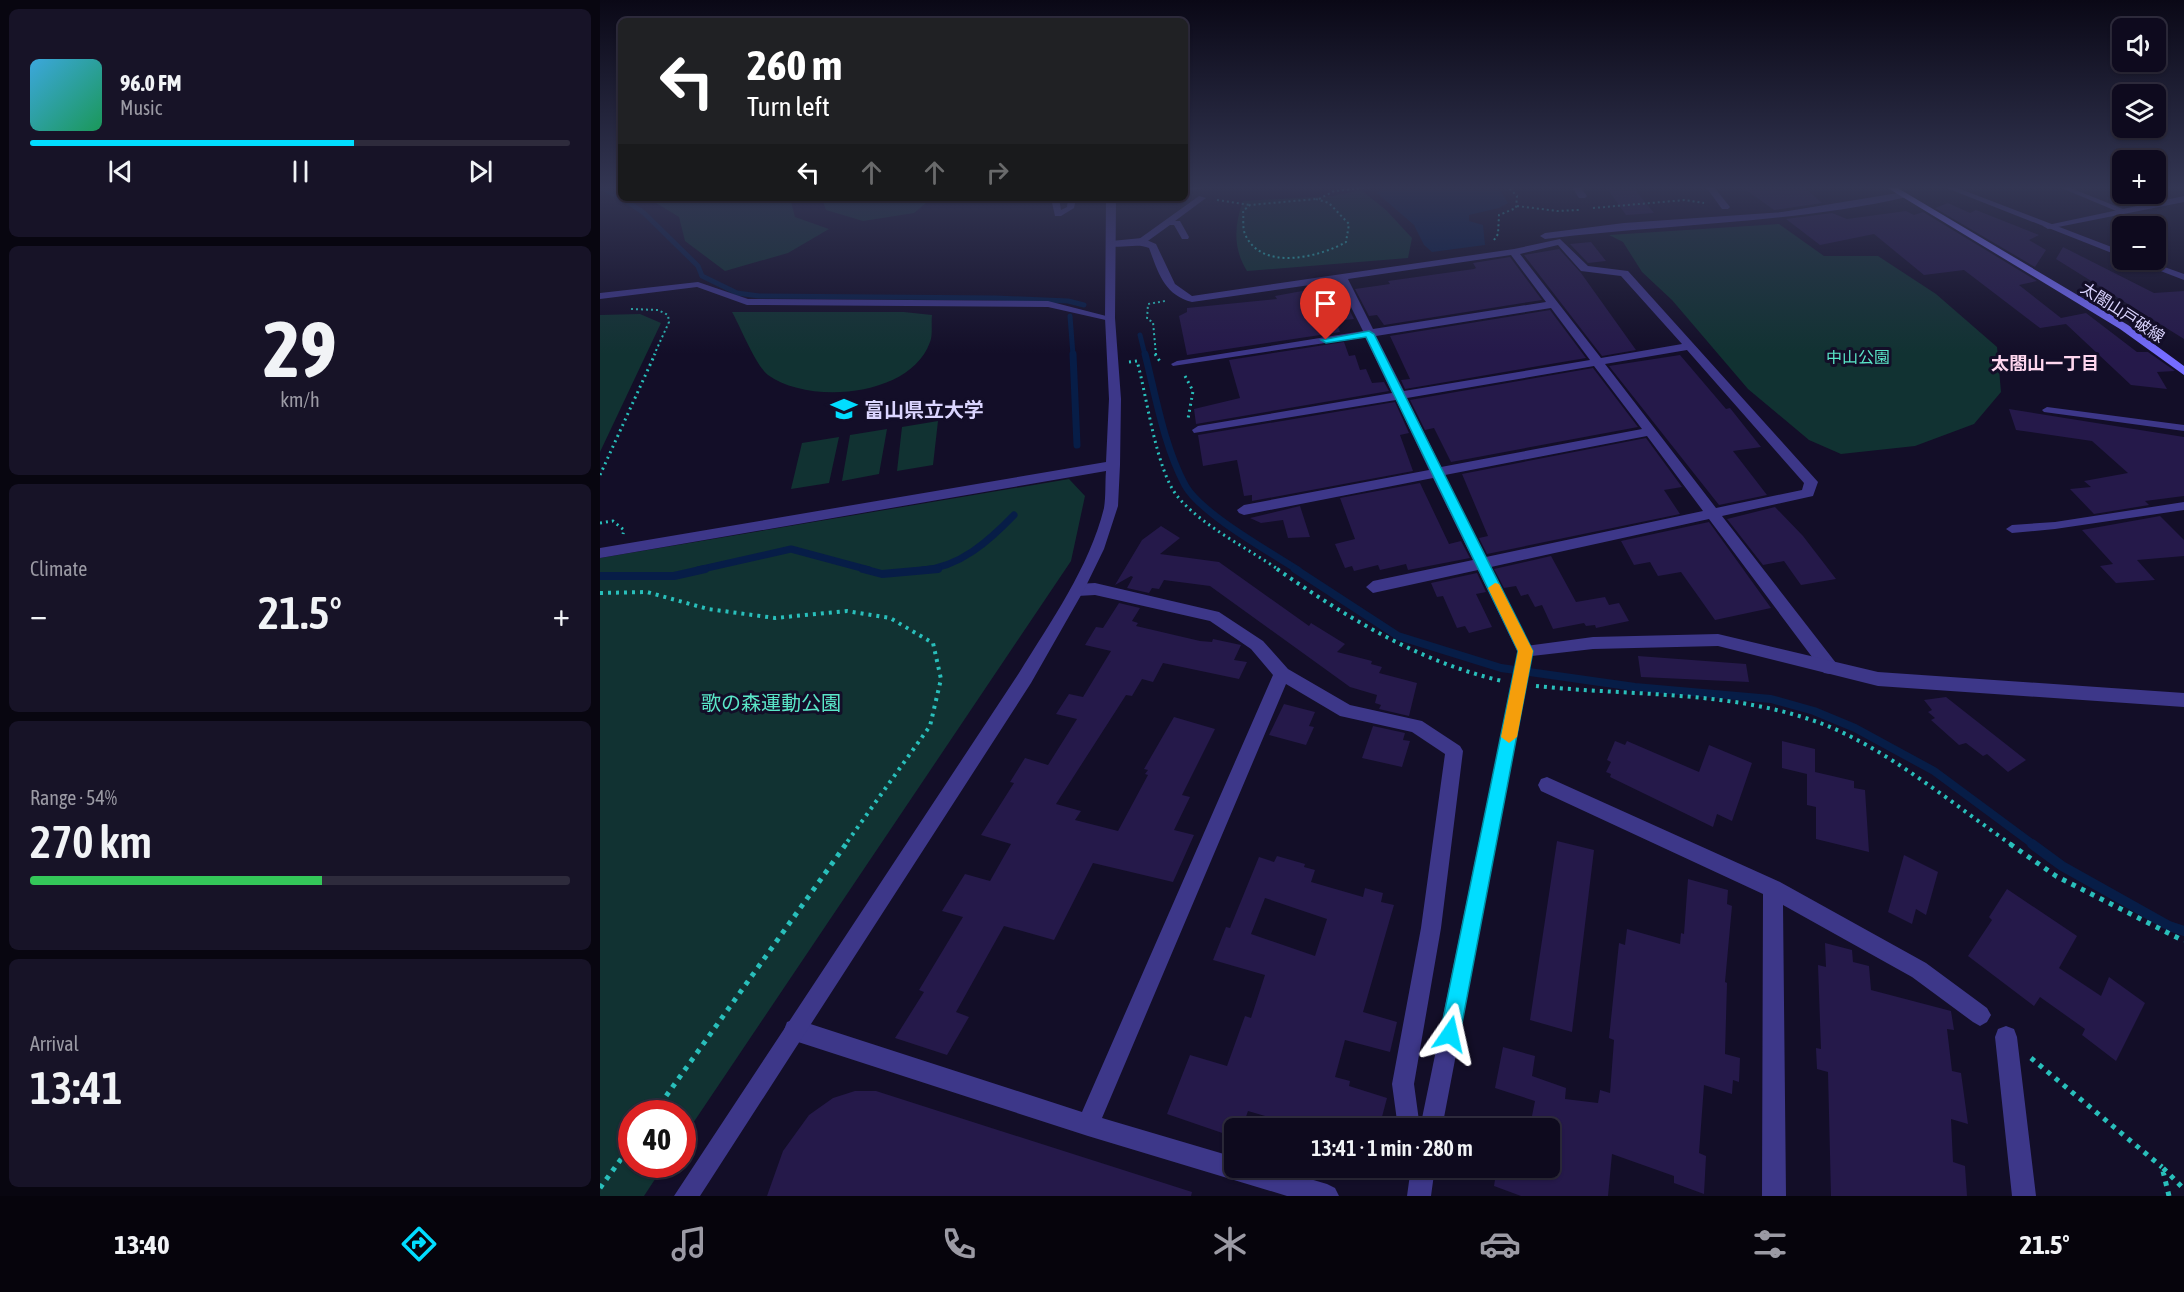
<!DOCTYPE html>
<meta charset="utf-8">
<style>
:root{--surface:#0e0a1e;--page:#171327;--text:#f1f3f6;--muted:#9b9aa4;--line:#2e2b3c;--accent:#01ddff}
body{margin:0;font-family:"Asap Condensed","Noto Sans JP",sans-serif;background:var(--page);color:var(--text);height:100vh;display:flex;flex-direction:column;font-size:22px;white-space:nowrap}
*{box-sizing:border-box;margin:0}
p{font-size:20px;color:var(--muted)}
.icon{flex:none;width:33px;height:33px;fill:none;stroke:currentColor;stroke-width:2;stroke-linecap:round;stroke-linejoin:round}
.map{position:relative;flex:1;overflow:hidden}
.details{display:flex;flex-direction:column;gap:9px;padding:9px;background:#080610;width:600px}
.details>*{flex:none}
.guide{position:absolute;left:18px;top:18px;width:570px;height:183px;border-radius:9px;box-shadow:0 2px 4px #0004,0 0 0 2px var(--line);background:#202124;color:#fff;overflow:hidden}
.buttons{position:absolute;left:1512px;top:18px;display:grid;gap:12px}
.buttons a{display:grid;place-items:center;width:54px;height:54px;border-radius:9px;background:var(--surface);box-shadow:0 2px 4px #0004,0 0 0 2px var(--line);font-size:30px}
.speed{position:absolute;left:18px;top:1100px;display:flex;gap:12px;font-size:30px;font-weight:700;text-align:center}
.speed>*{display:grid;place-content:center;width:78px;height:78px;border-radius:50%;background:var(--surface);box-shadow:0 2px 4px #0004,0 0 0 2px var(--line);line-height:1}
.speed .limit{border:9px solid #d22;background:#fff;color:#111}
.pin{position:absolute;display:grid;place-items:center;width:51px;height:51px;color:#fff;margin:-62px -26px;border-radius:50% 50% 50% 0;rotate:-45deg;box-shadow:0 0 6px #0007}
.pin .icon{rotate:45deg}
.me{position:absolute;width:66px;margin:-33px;rotate:11deg;stroke-linejoin:round;filter:drop-shadow(0 0 4px #0008)}
.turn{display:flex;align-items:center;gap:21px;height:126px;padding:0 30px;font-size:27px}
.turn .icon{width:78px;height:78px;stroke-width:2.5}
.turn b{display:block;font-size:42px;line-height:51px}
.lanes{display:flex;align-items:center;height:57px;padding:0 30px;background:#0003;justify-content:center;gap:30px;direction:ltr}
.lanes .off{opacity:.35}
.big{font-size:45px;font-weight:600;line-height:1.1}
.details .tile{flex:1;display:flex;flex-direction:column;justify-content:center;gap:9px;min-width:0;padding:0 21px;border-radius:9px;background:var(--page)}
.details .dial{align-items:center;gap:0}
.dial b{font-size:78px;line-height:1}
.song{display:flex;align-items:center;gap:18px}
.cover{width:72px;height:72px;border-radius:9px;background:linear-gradient(135deg,hsl(200 70% 55%),hsl(150 70% 35%))}
.played{height:6px;border-radius:3px;background:linear-gradient(90deg,var(--accent) 60%,var(--line) 60%)}
.keys{display:flex;justify-content:space-around;direction:ltr}
.heat{display:flex;justify-content:space-between;align-items:center;font-size:33px;direction:ltr}
.charge{height:9px;border-radius:4px;background:linear-gradient(90deg,#34c759 54%,var(--line) 0)}
.trip{position:absolute;left:624px;top:1118px;width:336px;height:60px;border-radius:9px;background:var(--surface);box-shadow:0 2px 4px #0004,0 0 0 2px var(--line);font-weight:600;line-height:60px;text-align:center}
.menu{display:flex;height:96px;justify-content:space-around;align-items:center;background:#06040c;color:var(--muted)}
.menu .icon{width:42px;height:42px}
.menu .selected{color:var(--accent)}
.menu b{font-size:27px;color:var(--text)}
main{display:flex;flex:1;min-height:0}
.map>svg:first-child{display:block}
.green{fill:#113232}
.water{fill:#071d47}
.lines{fill:none;stroke-linecap:round;stroke-linejoin:round}
.stream-far3{stroke:#071d47;stroke-width:5}
.stream-far2{stroke:#071d47;stroke-width:7}
.stream-far1{stroke:#071d47;stroke-width:8}
.stream{stroke:#071d47;stroke-width:10}
.building{fill:#25194a;fill-rule:evenodd}
.path-far3{stroke:#29bfbb;stroke-width:2;stroke-dasharray:2 3;stroke-linecap:butt}
.path-far2{stroke:#29bfbb;stroke-width:3;stroke-dasharray:2 4;stroke-linecap:butt}
.path-far1{stroke:#29bfbb;stroke-width:4;stroke-dasharray:3 5;stroke-linecap:butt}
.path{stroke:#29bfbb;stroke-width:5;stroke-dasharray:4.5 6;stroke-linecap:butt}
.service{fill:#3d3789;fill-rule:evenodd}
.pedestrian{fill:#3d3789;fill-rule:evenodd}
.minor{fill:#3d3789;fill-rule:evenodd}
.tertiary{fill:#3d3789;fill-rule:evenodd}
.secondary{fill:#756cff;fill-rule:evenodd}
.route{fill:#01ddff;stroke:#0190a6;stroke-width:1.5}
.slow{fill:#f59e0b}
.labels{text-anchor:middle;dominant-baseline:central;stroke-width:6;stroke-linejoin:round;paint-order:stroke}
.far-street-label{font-size:16px;fill:#dbd5ff;stroke:#130e28}
.far-park-label{font-size:16px;fill:#5ae6c8;stroke:#130e28}
.far-neighbourhood-label{font-size:18px;font-weight:bold;fill:#ffd7ef;stroke:#130e28}
.poi-label{font-size:20px;font-weight:bold;fill:#dbd5ff;stroke:#130e28;text-anchor:start}
.park-label{font-size:20px;fill:#5ae6c8;stroke:#130e28}
</style>
<main>
<section class="details">
<div class="tile">
<div class="song"><i class="cover"></i><div><b>96.0 FM</b><p>Music</p></div></div>
<div class="played"></div>
<div class="keys"><svg class="icon" aria-label="previous" viewBox="0 0 24 24"><path d="M18 5L8 12l10 7zM5 5v14"/></svg><svg class="icon" aria-label="pause" viewBox="0 0 24 24"><path d="M8 5v14M16 5v14"/></svg><svg class="icon" aria-label="next" viewBox="0 0 24 24"><path d="M6 5l10 7-10 7zM19 5v14"/></svg></div>
</div>
<div class="tile dial"><b>29</b><p>km/h</p></div>
<div class="tile"><p>Climate</p>
<div class="heat"><a>−</a><b class="big">21.5°</b><a>+</a></div>
</div>
<div class="tile"><p>Range · 54%</p><b class="big">270 km</b><div class="charge"></div></div>
<div class="tile"><p>Arrival</p><b class="big">13:41</b></div>
</section>
<div class="map">
<svg width="1584" height="1196" viewBox="0 0 1584 1196">
<rect width="100%" height="100%" fill="#130e28"/>
<!-- green -->
<path class="green" d="M761,190L786,210L812,238L808,258L647,271C633,249 634,225 643,201L732,196Z
M48,198H190L195,217L229,229L188,253L125,271L85,241L79,217Z
M222,198H332L314,213L263,221L226,210Z
M1179,224L1224,256H1278L1336,294L1397,347L1401,392L1374,424L1315,446L1241,454L1209,440L1148,389L1072,300L1042,272L1023,242L1009,235Z
M132,312H304L332,315C331,323 333,335 330,342C311,397 209,405 168,375C156,366 140,326 132,312Z
M40,314L61,323L0,452V315Z
M338,421L333,465L297,471L302,427Z
M287,429L279,474L242,481L250,435Z
M239,437L229,483L191,489L202,443Z
M469,479L485,496L471,561L83,1138L82,1113H32V1164H65L44,1196H0V558Z"/>
<!-- water -->
<path class="water" d="M784,187H898L908,203L899,208L869,215V221L883,225L885,245L832,252L824,245L814,225L777,193Z"/>
<g class="lines">
<!-- stream-far3 -->
<path class="stream-far3" d="M0,187L21,198
M22,198L44,213L98,266L102,276L137,293L159,296L396,298L468,301L484,305
M470,316L473,355
M540,335L545,355"/>
<!-- stream-far2 -->
<path class="stream-far2" d="M473,354L477,445
M545,354C556,397 564,446 585,485C600,513 670,552 698,570
M98,570L191,549L269,570
M323,570C360,567 389,541 414,515"/>
<!-- stream-far1 -->
<path class="stream-far1" d="M263,569L282,574L338,569
M695,569L798,636L901,668L1035,687L1171,699L1214,711L1255,728L1334,771L1434,845
M0,576H74L105,569"/>
<!-- stream -->
<path class="stream" d="M1432,844L1462,866L1569,926L1584,931"/>
</g>
<!-- building -->
<path class="building" d="M1006,187H1033L1054,213L1026,215Z
M1142,187H1204L1222,203L1174,210Z
M1348,203L1370,213L1376,210L1439,235L1429,240L1446,250L1435,267L1335,208Z
M1306,211L1314,215L1323,212L1437,281L1419,285L1461,318L1486,313L1537,352H1548L1575,371L1557,372L1567,389L1531,385L1466,324L1440,328L1364,270L1324,275L1274,234L1220,245L1186,219L1232,213L1247,219Z
M991,242L1006,261L988,263L970,244Z
M1463,247L1554,293L1584,291V339L1456,259Z
M959,249L981,273L1036,350L1002,356L924,255Z
M910,257L942,300L784,325L777,315L769,316L755,289L790,284L788,281L874,269L876,268L873,263Z
M735,285L737,291H740L754,319L736,321L740,332L587,355L579,316L587,312V308L677,299L675,296Z
M950,310L986,358L805,389L801,380L810,379L790,336Z
M744,342L749,356L755,355L760,370L766,369L772,383L784,382L789,391L596,424L594,409L640,398L629,360Z
M1080,355L1126,409L1130,408L1161,447L1133,451L1167,495L1119,505L1009,366Z
M993,368L1038,427L851,462L834,428L825,430L810,400Z
M795,402L809,433L800,435L813,471L652,501V495L644,496L637,460L603,466L598,435Z
M1409,409L1584,437V496L1545,501L1549,505L1494,514L1470,489L1491,487L1484,481L1528,473L1492,441L1416,430Z
M1046,438L1082,487L1064,490L1080,514L887,554L879,538L888,536L862,474Z
M820,483L849,544L861,541L870,558L808,570L806,564L780,570L778,565L754,571L752,566L745,568L735,544L755,539L740,498Z
M700,506L710,537L688,538L683,520L661,523L650,518Z
M1175,507L1203,536L1236,579L1201,585L1184,561L1163,565L1127,519Z
M1560,516L1584,540V556L1537,560L1555,580L1516,583L1500,566L1513,564L1482,530Z
M1109,522L1143,569L1171,608L1115,620L1081,572L1058,576L1050,562L1034,565L1021,541Z
M561,526L580,538L560,554L619,562L709,626L711,623L745,644L737,652L772,661L771,664L782,667L779,673L817,683L809,716L779,709L781,705L775,703L777,695L750,687L610,586L564,580L559,589L552,588L549,593L527,588L533,577L531,576L515,585L542,540Z
M951,556L976,602L1005,597L1009,605L1019,603L1029,621L996,628L995,625L986,626L984,623L953,629L942,605L935,607L928,594L921,596L916,586L904,588L894,569Z
M877,573L886,592L876,594L892,627L869,633L865,626L857,628L843,596L837,597L831,583Z
M519,603L540,608L532,621L538,623L536,626L600,641L612,642L613,639L641,645L634,660L647,662L639,679L563,663L553,682L542,679L532,696L526,695L456,804L481,811L475,820L518,831L548,775L545,774L548,770L544,769L574,717L615,729L582,795L590,797L574,830L594,835L573,882L493,863L454,940L404,926L356,1012L369,1017L347,1055L295,1038L324,992L319,990L363,917L342,911L365,874L390,881L411,844L381,835L414,783L410,782L425,758L448,765L477,719L456,714L469,694L483,697L511,651L485,645L496,627L503,628Z
M1038,656L1146,664L1149,682L1041,677Z
M1346,697L1426,760L1408,772L1387,754L1383,756L1366,743L1359,745L1331,720L1335,718L1328,712L1332,710L1324,700Z
M684,704L715,712L709,726L714,727L706,745L669,735Z
M773,726L805,733L803,740L810,741L802,767L762,758Z
M1015,741L1025,745L1027,741L1099,772L1109,745L1152,763L1132,821L1117,814L1113,827L1010,777L1011,774L1006,772L1011,762L1007,760Z
M1182,741L1215,749V772L1254,781V788L1265,790L1269,852L1216,839V807L1207,805V774L1182,768Z
M957,841L994,850L972,1032L930,1020Z
M1304,855L1338,872L1326,915L1316,909L1312,924L1288,912Z
M677,856L705,864L704,867L715,870L711,882L763,897L765,888L783,893L781,902L794,905L763,1012L797,1022L790,1052L745,1040L735,1077L750,1081L749,1086L787,1098L779,1128H706L648,1111L642,1128H634V1137L567,1114L590,1055L627,1066L645,1016L651,1018L665,975L613,960L626,927L630,928L659,857L674,862ZM665,898L727,919L715,956L651,934Z
M1088,879L1128,890L1127,904L1132,906L1125,982L1127,983L1125,1054L1140,1058L1139,1082L1133,1080L1132,1094L1104,1085L1099,1153L1106,1156L1104,1194L1074,1183V1176L1012,1154L1008,1196H921L894,1186L897,1167H950V1128L931,1121L935,1101L895,1088L903,1047L935,1056L932,1076L966,1088L965,1099L998,1103L1000,1090L1010,1093L1014,1040L1009,1038L1019,943L1025,945L1027,929L1080,944L1081,933L1084,934Z
M1407,889L1477,936L1459,968L1501,996L1509,977L1545,1003L1516,1061L1482,1035L1485,1029L1440,997L1434,1006L1368,956L1392,920L1389,917Z
M1225,943L1252,950L1253,962L1269,966L1271,990L1351,1011L1354,1030L1347,1029L1352,1071L1361,1073L1368,1124L1351,1119L1353,1162L1365,1166L1367,1196H1231L1228,1072L1217,1069L1216,1048L1221,1049L1218,965L1226,967Z
M255,1091H276L592,1192L591,1196H167L183,1151L209,1115L233,1098Z"/>
<g class="lines">
<!-- path-far3 -->
<path class="path-far3" d="M716,199L729,203L749,224L746,242C720,257 661,272 645,234C642,227 644,218 643,211L650,205Z
M719,199L734,191L772,187
M617,200L650,205
M917,206L957,211L979,210
M993,208L1085,200L1104,203
M894,240L898,234L899,215L916,208L917,196L908,187
M31,309L58,310L68,315L69,322L54,355
M556,355L553,322L547,319L548,304L565,301"/>
<!-- path-far2 -->
<path class="path-far2" d="M555,354L561,363
M529,362L537,361C547,396 556,471 578,497C602,526 649,549 679,570
M585,376L593,391L588,419
M0,475L55,354
M0,523L13,521L24,530L23,534"/>
<!-- path-far1 -->
<path class="path-far1" d="M677,569C748,618 817,661 902,681
M0,593L47,592L108,609L175,618L247,611L290,618L333,643L341,679L330,726L245,845
M936,686C1029,696 1131,690 1220,723C1285,747 1354,805 1412,845"/>
<!-- path -->
<path class="path" d="M1410,844L1456,876L1584,941
M1431,1058L1562,1167
M54,1113L246,844
M0,1188L32,1144
M1569,1196L1562,1167L1584,1189"/>
<!-- service -->
<path class="service" d="M585,187H604L600,189L585,190Z
M1459,187H1468L1528,211L1521,213Z
M599,196L606,198L575,221H580L589,237L588,239H582L574,225H570L545,243H539V239Z
M451,198H459L461,210L467,207L468,198H476L474,208L461,216H455Z
M98,282L148,299L448,301L514,318L510,321L448,307L147,305L97,287L0,299V293Z
M1447,407L1584,425V431L1444,412L1442,410Z
M1584,502V510L1455,529L1412,533L1406,529L1412,525L1455,522Z"/>
<!-- pedestrian -->
<path class="pedestrian" d="M972,187H980L987,196L985,198H979Z
M1106,187H1114L1130,207L1128,209H1122Z"/>
<!-- minor -->
<path class="minor" d="M1304,192L1309,195L1307,197C1188,224 1065,224 945,239L940,236L945,233L1024,223L1182,212Z
M1584,196V202L1448,229L1443,226Z
M542,238L556,244L575,284L592,296L914,249L960,239L988,266L1028,271L1218,482L1213,496L1122,516L1236,663L1238,668L1236,673L1230,674L1224,673L1109,519L891,567L933,651L931,655H919L878,570L773,593L766,587L773,581L873,560L833,478L644,515L639,513L637,510L644,505L829,470L796,400L594,433L592,430L598,426L792,393L765,337L573,366L571,364L577,361L763,331L738,281L592,302C564,295 558,272 549,248C535,242 518,251 506,244L511,241ZM958,245L981,271L1021,276L1082,344L1001,358L920,254ZM911,255L946,302L773,329L748,279ZM951,308L990,360L804,391L776,336ZM1087,350L1204,483L1202,490L1116,508L1005,364ZM994,366L1042,429L841,467L807,398ZM1047,436L1103,511L886,557L845,475Z
M495,583L619,612L663,641L688,669L750,705L822,721L860,746L863,751L841,928L814,1084L820,1128H798L792,1084L821,928L845,754L812,732L740,716L686,684L502,1118L634,1157V1167H669L727,1184L735,1188L739,1196H687L488,1136L195,1041L187,1038L184,1030L187,1022L195,1019L482,1112L673,675L651,649L610,621L495,595L477,596L470,590L477,584Z
M947,777L1180,882L1326,963L1387,1008L1391,1015L1387,1022L1380,1026L1373,1022L1312,977L1183,905L1186,1196H1162L1163,894L941,791L938,785L941,779Z
M1406,1026L1414,1029L1417,1037L1436,1196H1412L1395,1037L1398,1029Z"/>
<!-- tertiary -->
<path class="tertiary" d="M1344,187H1355L1522,251V257Z
M506,198H516L515,318L521,399L520,465L518,506L504,549L484,590L431,683L100,1196H74L419,673C451,621 489,568 504,508C506,496 505,482 506,471L0,558V548L506,462L509,399L505,318Z
M1532,260H1545L1584,274V280Z
M1118,634L1278,672L1584,693V707L1278,686L1118,646L993,649L932,656L842,1128H820L919,647L993,637Z
M811,1167H835L831,1196H807Z"/>
<!-- secondary -->
<path class="secondary" d="M1286,187H1296L1528,325L1584,366V375L1520,329Z"/>
</g>
<!-- sky -->
<linearGradient id="sky" x2="0" y2="1"><stop stop-color="#0a0816"/><stop offset="0.53" stop-color="#333653"/><stop offset="1" stop-color="#333653" stop-opacity="0"/></linearGradient>
<rect width="1584" height="354" fill="url(#sky)"/>
<!-- route -->
<path class="route" d="M769,331L774,334L933,651L860,1034L857,1041L850,1044L843,1041L840,1034L918,651L766,337L726,343L721,340Z"/>
<!-- slow -->
<path class="slow" d="M895,583L899,584L933,651L917,737L909,743L901,737L918,651L888,588Z"/>
<!-- icons -->
<defs>
<g id="university-bare" transform="scale(2.07)"><path d="M0-5L7-2L0 1L-7-2ZM-4 1L0 2.5L4 1V4Q0 6-4 4Z" fill="#01ddff" stroke="#130e28" stroke-width="2.5" paint-order="stroke"/></g>
</defs>
<g fill-rule="evenodd">
<use href="#university-bare" x="244" y="409"/>
</g>
<g class="labels">
<!-- far-street labels -->
<g class="far-street-label">
<text transform="translate(1523 312) rotate(33)">太閤山戸破線</text>
</g>
<!-- far-park labels -->
<g class="far-park-label">
<text x="1258" y="357">中山公園</text>
</g>
<!-- far-neighbourhood labels -->
<g class="far-neighbourhood-label">
<text x="1445" y="363">太閤山一丁目</text>
</g>
<!-- poi labels -->
<g class="poi-label">
<text x="264" y="409">富山県立大学</text>
</g>
<!-- park labels -->
<g class="park-label">
<text x="171" y="702">歌の森運動公園</text>
</g>
</g>
</svg>
<div class="buttons">
<a><svg class="icon" aria-label="sound" viewBox="0 0 24 24"><path d="M4 9h4l5-4v14l-5-4H4zM17 9q2 3 0 6"/></svg></a>
<a><svg class="icon" aria-label="layers" viewBox="0 0 24 24"><path d="M12 4l9 5-9 5-9-5zM3 14l9 5 9-5"/></svg></a>
<a>+</a>
<a>−</a>
</div>
<div class="speed"><div class="limit">40</div></div>
<div class="pin" style="left:726px;top:340px;background:#d93025"><svg class="icon" aria-label="arrive" viewBox="0 0 24 24"><path d="M6 21V4h12l-3 4 3 4H6"/></svg></div>
<svg class="me" style="left:850px;top:1034px" viewBox="-20 -20 40 40"><path d="M0-17L14 15 0 8-14 15z" fill="#01ddff" stroke="#fff" stroke-width="4"/></svg>
<div class="trip">13:41 · 1 min · 280 m</div>
<div class="guide">
<div class="turn"><svg class="icon" aria-label="left" viewBox="0 0 24 24"><path d="M17 20v-9H6M10 6l-5 5 5 5"/></svg><div><b>260 m</b>Turn left</div></div>
<div class="lanes"><svg class="icon" aria-label="left" viewBox="0 0 24 24"><path d="M17 20v-9H6M10 6l-5 5 5 5"/></svg><svg class="icon off" aria-label="ahead" viewBox="0 0 24 24"><path d="M12 20V5M6 11l6-6 6 6"/></svg><svg class="icon off" aria-label="ahead" viewBox="0 0 24 24"><path d="M12 20V5M6 11l6-6 6 6"/></svg><svg class="icon off" aria-label="right" viewBox="0 0 24 24"><path d="M7 20v-9h11M14 6l5 5-5 5"/></svg></div>
</div>
</div>
</main>
<nav class="menu">
<b>13:40</b>
<svg class="icon selected" aria-label="directions" viewBox="0 0 24 24"><path d="M12 3l9 9-9 9-9-9zM9 14v-3h6M13 9l2 2-2 2"/></svg>
<svg class="icon" aria-label="music" viewBox="0 0 24 24"><path d="M9 18V5l10-2v13"/><circle cx="6" cy="18" r="3"/><circle cx="16" cy="16" r="3"/></svg>
<svg class="icon" aria-label="phone" viewBox="0 0 24 24"><path d="M5 4h4l2 5-3 2q2 4 5 5l2-3 5 2v4C11 20 4 13 5 4z"/></svg>
<svg class="icon" aria-label="climate" viewBox="0 0 24 24"><path d="M12 3v18M4 7l16 10M4 17L20 7"/></svg>
<svg class="icon" aria-label="car" viewBox="0 0 24 24"><path d="M5 17H2v-5l4-1 3-4h7l3 4 3 1v5h-3M9 17h6M6 11h13"/><circle cx="7" cy="17" r="2"/><circle cx="17" cy="17" r="2"/></svg>
<svg class="icon" aria-label="filters" viewBox="0 0 24 24"><path d="M4 7h16M4 17h16"/><circle cx="9" cy="7" r="2"/><circle cx="15" cy="17" r="2"/></svg>
<b>21.5°</b>
</nav>
